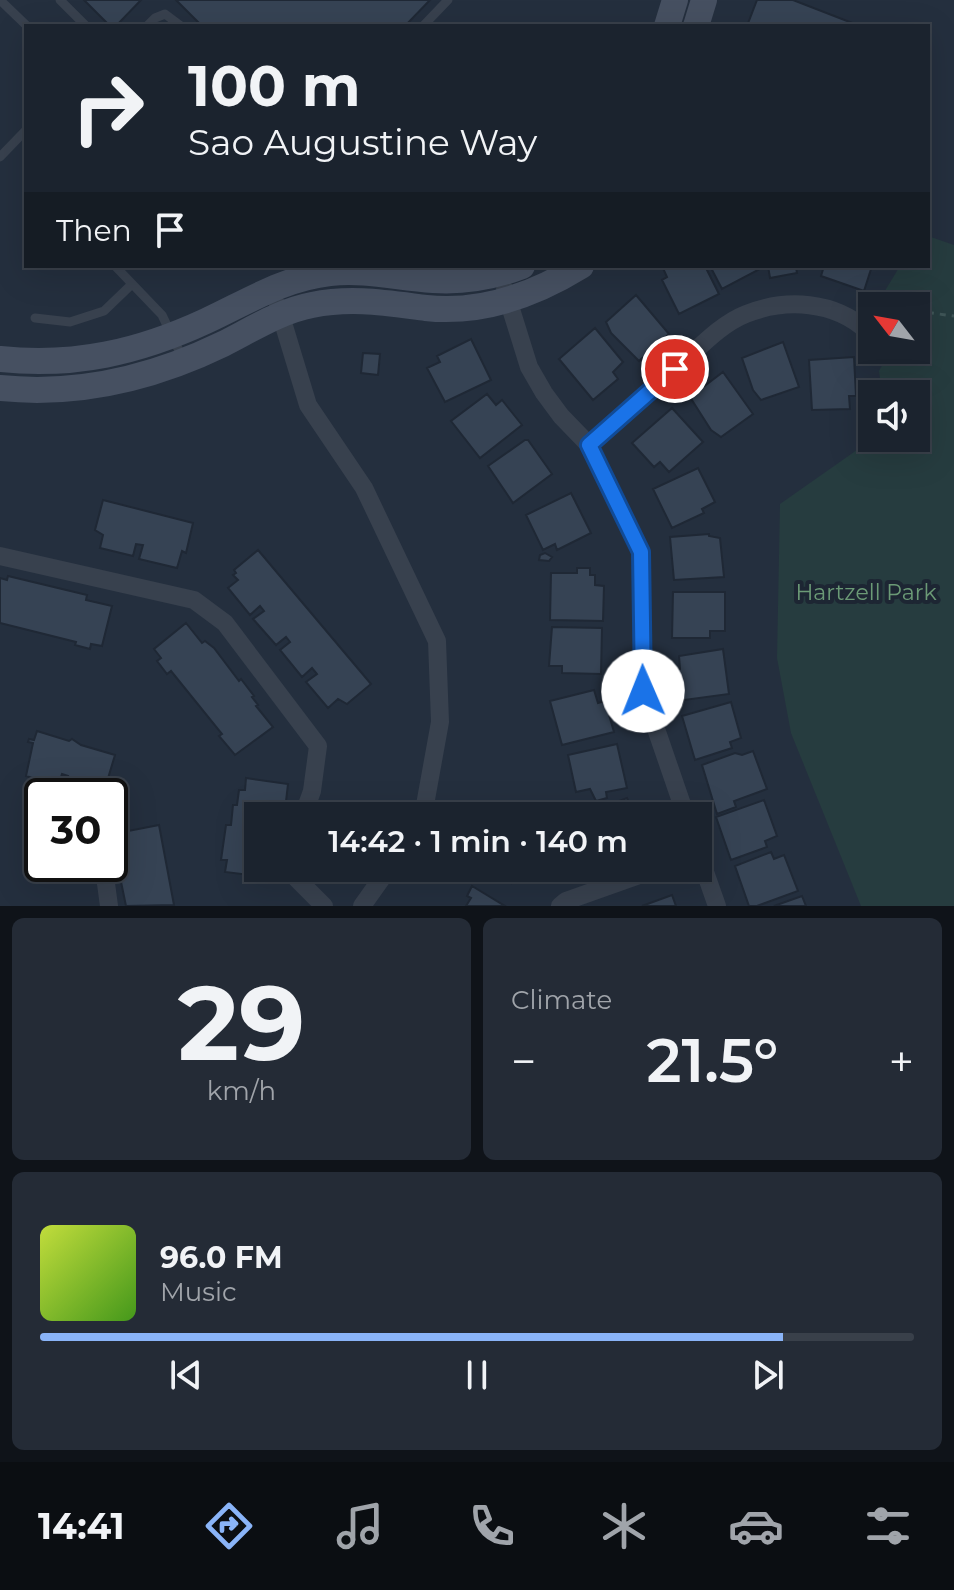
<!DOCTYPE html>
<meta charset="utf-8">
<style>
:root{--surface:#1b232e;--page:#242b36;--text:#f1f3f6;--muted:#a0a4aa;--line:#39404a;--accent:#8ab4f8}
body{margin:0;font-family:Montserrat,sans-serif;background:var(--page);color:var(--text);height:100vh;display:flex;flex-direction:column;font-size:30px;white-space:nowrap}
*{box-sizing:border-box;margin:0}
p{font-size:26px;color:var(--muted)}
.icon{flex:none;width:44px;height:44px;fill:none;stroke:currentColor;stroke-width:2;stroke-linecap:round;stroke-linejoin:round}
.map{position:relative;height:906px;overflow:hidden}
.drawer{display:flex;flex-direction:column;gap:12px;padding:12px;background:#0f1319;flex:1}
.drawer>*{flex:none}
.hud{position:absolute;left:24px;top:24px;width:906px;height:244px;border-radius:0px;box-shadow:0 8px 32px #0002,0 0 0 2px var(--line);background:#1b232e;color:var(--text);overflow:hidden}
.needle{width:52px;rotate:301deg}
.controls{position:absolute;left:858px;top:292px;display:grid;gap:16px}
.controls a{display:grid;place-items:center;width:72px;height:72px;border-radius:0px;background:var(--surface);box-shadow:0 8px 32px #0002,0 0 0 2px var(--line);font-size:40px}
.speed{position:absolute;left:24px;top:778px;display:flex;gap:16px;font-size:40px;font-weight:700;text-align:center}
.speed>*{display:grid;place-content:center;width:104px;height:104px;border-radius:50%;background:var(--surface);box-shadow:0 8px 32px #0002,0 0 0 2px var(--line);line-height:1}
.speed .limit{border:4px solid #111;border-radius:12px;background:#fff;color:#111}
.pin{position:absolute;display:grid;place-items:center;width:68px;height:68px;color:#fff;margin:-34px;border:4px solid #fff;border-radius:50%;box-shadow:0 2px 8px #0007}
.me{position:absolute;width:88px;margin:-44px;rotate:359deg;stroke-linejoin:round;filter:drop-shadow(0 0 6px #0008)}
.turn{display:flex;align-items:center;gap:28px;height:168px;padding:0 32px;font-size:36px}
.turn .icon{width:104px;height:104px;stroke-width:2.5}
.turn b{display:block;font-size:56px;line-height:68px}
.then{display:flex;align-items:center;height:76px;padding:0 32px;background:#0003;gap:16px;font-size:30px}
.big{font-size:60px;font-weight:600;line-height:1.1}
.drawer .tile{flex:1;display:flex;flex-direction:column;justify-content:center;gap:12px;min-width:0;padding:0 28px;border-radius:12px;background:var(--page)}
.drawer .dial{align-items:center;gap:0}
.dial b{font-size:104px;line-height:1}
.song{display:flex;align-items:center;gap:24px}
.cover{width:96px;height:96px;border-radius:12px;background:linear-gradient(135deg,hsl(70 70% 55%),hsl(100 70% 35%))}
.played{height:8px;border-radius:4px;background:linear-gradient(90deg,var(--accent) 85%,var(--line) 85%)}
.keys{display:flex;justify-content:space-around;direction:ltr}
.heat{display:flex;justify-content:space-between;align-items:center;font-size:44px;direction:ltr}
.drawer .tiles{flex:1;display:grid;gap:12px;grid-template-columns:1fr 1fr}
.tile:last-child{grid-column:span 2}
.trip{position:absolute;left:244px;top:802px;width:468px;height:80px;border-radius:0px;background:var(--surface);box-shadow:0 8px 32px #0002,0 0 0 2px var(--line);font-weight:600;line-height:80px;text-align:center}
.tab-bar{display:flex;height:128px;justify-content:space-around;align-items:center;background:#0b0e12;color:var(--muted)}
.tab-bar .icon{width:56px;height:56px}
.tab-bar .on{color:var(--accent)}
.tab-bar b{font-size:36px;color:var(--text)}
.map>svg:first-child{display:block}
.green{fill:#263c3f}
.building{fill:#364354;stroke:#1f2835;stroke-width:2}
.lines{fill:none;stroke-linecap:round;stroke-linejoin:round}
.path{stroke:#3f5557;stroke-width:3;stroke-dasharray:6 6;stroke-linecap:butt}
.lane{stroke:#38414e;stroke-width:9}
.street{stroke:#38414e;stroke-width:18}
.secondary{stroke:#465061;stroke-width:26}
.route-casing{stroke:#114b97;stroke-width:20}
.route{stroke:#1a73e8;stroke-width:14}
.labels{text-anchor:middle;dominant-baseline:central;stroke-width:8;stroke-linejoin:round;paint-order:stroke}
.park-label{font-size:22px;fill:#6b9a76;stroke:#1d2633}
</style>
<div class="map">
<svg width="954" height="906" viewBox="0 0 954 906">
<rect width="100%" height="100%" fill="#242f3e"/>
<!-- green -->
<path class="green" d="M928,236L954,245V906H861L791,733L777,658L780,504L874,438H916V394H882L879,371L890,350H916V306H887L880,299L900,266H928Z"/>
<!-- building -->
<path class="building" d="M84,0H141L116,26H110Z
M176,0H430L405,26H202Z
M757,0H793L860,26H747Z
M662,266H705L719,294L679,314L662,280L667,277Z
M710,266H758L760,269L722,289Z
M768,266H800L796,267L797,273L770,278Z
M824,266H872L864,291L821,276Z
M636,295L669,334L639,361L611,333L606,322Z
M595,328L623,362L613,372L618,379L593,400L559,359Z
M471,339L491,380L445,402L427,368L440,362L437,356Z
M783,342L799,387L761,400L753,390L742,358Z
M363,353L380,354L378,375L361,373Z
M854,357L856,396H849L850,409L812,410L809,360Z
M723,372L753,414L721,437L711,430L690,397Z
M487,394L496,405L502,400L522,425L480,458L451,421Z
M672,408L703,442L669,472L660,462L654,467L632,443Z
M525,440H528L552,474L513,503L488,466Z
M698,468L715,502L702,509L704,513L672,528L653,489Z
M571,493L591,533L557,550L555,544L543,550L526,515Z
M103,500L193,523L186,553L182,551L177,568L139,559L143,545L136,544L133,556L100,548L103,535L95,530Z
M709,534V536L720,538L724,577L674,580L670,537Z
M258,550L371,684L347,704L338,699L328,708L306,682L317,674L312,668L302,677L280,650L290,642L286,637L276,645L253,619L264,611L260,606L250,615L228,588L238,580L233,575L236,573L234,570Z
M545,553L552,557L549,561L539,560L540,555Z
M577,568H590V575H595V585L604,586L603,621L550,620L551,573H577Z
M8,576L87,595L86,600L112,606L102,646L91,644L90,649L75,645L76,642L0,623V578L7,580Z
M673,592H725V631H710V638H672Z
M186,623L202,643L205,641L214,648L239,681L241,679L254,696L252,697L258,705L256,706L273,727L235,755L219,736L222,734L171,671L167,674L157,661L161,658L154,649Z
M552,627L602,628L601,674L562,673V666H549Z
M723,649L729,694L677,701L672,670L680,669L679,656Z
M594,690L598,703L605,701L614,732L562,745L550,701Z
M731,702L741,738L730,742L732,748L695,760L682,716Z
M37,731L69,741L72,739L81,745L115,755L106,785L99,783L95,796H88L65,789L68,776L62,774L58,786L26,776L33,743L28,742L29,739L34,740Z
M617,744L627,788L606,792L607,798L596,801L590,789L576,792L568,755Z
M753,751L767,789L734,801L736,807L717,814L702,765L735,753L742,755Z
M246,778L288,784L285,810L280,809L279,816H258V868H268L267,877L225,872L227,860H221L226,825H231L233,805H237L239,790H245Z
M627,798L632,810L640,808L643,816H585V814Z
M764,800L777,836L765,841L767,847L731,860L716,817Z
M159,825L174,905L126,906L120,877H123L122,870H119L113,837L128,834V831Z
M771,852L774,859L784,855L798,891L757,906H749L735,866Z
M507,868H537L539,874L512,883Z
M472,886L505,906H466L471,898L467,896Z
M672,895L676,906H642Z
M802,896L806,906H774Z"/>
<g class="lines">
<!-- path -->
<path class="path" d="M916,311L954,316"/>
<!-- lane -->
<path class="lane" d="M0,0L27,26
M60,0L86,26
M147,26L155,18L165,14L181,26
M423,26L448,0
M0,157L26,130
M115,266L162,315L183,359
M35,318L70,322L104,311L132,284"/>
<!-- street -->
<path class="street" d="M505,290L529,367L544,393L561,416L589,445L641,552L643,691L686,816
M278,306L308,405L364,488L437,641L440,722L423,816
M589,445C620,417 651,390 682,363C701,346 721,324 746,314C786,298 835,301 867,331
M0,556L194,600L225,623L318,746L312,791L303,816
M698,852L717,906
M98,864L105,876L109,906
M292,868L291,873L324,906
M362,906L389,868
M560,906L566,901L659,868"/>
<!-- secondary -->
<path class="secondary" d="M667,26L675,0
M696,26L704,0
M0,359C74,367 139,352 206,321C247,302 284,278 330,273C366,269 398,278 433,280C463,282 493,277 522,266
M0,388C78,396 153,378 223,344C251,330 280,311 312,305C352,297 386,303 426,308C482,314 534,295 581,266"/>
</g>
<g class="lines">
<!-- route casing -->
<g class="route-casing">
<path id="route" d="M643,691L641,552L589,445L675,369"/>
</g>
<!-- route -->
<use href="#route" class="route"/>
</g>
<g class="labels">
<!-- park labels -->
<g class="park-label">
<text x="866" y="592">Hartzell Park</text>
</g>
</g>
</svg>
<div class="controls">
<a><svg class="needle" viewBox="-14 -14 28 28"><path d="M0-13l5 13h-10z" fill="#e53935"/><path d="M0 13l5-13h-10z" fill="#a0a4aa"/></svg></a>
<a><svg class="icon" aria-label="sound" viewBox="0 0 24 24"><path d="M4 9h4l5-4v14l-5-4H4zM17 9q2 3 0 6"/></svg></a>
</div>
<div class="speed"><div class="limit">30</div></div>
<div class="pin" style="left:675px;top:369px;background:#d93025"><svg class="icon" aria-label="arrive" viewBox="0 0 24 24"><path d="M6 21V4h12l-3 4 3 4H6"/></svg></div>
<svg class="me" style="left:643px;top:691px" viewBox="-20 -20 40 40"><circle r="19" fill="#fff"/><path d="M0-13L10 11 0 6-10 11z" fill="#1a73e8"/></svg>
<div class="trip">14:42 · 1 min · 140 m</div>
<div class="hud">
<div class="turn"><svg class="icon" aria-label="right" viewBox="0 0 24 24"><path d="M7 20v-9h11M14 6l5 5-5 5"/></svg><div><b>100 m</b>Sao Augustine Way</div></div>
<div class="then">Then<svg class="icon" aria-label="arrive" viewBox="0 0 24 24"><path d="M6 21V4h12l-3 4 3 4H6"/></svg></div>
</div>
</div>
<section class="drawer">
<div class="tiles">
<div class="tile dial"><b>29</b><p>km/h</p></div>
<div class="tile"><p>Climate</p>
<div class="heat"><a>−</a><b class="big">21.5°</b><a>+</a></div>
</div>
<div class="tile">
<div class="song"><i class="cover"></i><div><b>96.0 FM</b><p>Music</p></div></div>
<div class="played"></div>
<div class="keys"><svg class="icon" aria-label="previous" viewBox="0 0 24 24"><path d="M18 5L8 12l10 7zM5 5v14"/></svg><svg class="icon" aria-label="pause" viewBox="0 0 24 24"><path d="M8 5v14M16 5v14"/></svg><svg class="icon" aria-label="next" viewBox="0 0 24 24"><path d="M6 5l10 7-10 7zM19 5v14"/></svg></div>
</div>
</div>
</section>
<nav class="tab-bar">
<b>14:41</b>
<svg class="icon on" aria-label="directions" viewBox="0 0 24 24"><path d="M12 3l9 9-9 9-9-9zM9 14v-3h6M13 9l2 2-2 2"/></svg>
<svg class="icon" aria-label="music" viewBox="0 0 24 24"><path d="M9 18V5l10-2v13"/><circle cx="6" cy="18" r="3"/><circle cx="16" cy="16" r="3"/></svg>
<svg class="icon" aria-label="phone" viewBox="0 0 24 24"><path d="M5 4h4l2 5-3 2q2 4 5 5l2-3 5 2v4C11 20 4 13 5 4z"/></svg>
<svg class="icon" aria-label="climate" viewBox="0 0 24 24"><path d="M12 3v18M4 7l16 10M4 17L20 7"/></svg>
<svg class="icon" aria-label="car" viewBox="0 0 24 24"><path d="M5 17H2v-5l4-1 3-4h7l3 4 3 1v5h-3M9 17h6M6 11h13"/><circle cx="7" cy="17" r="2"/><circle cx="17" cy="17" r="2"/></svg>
<svg class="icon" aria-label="filters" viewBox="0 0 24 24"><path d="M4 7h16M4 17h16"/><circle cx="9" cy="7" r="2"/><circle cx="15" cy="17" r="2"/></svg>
</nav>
